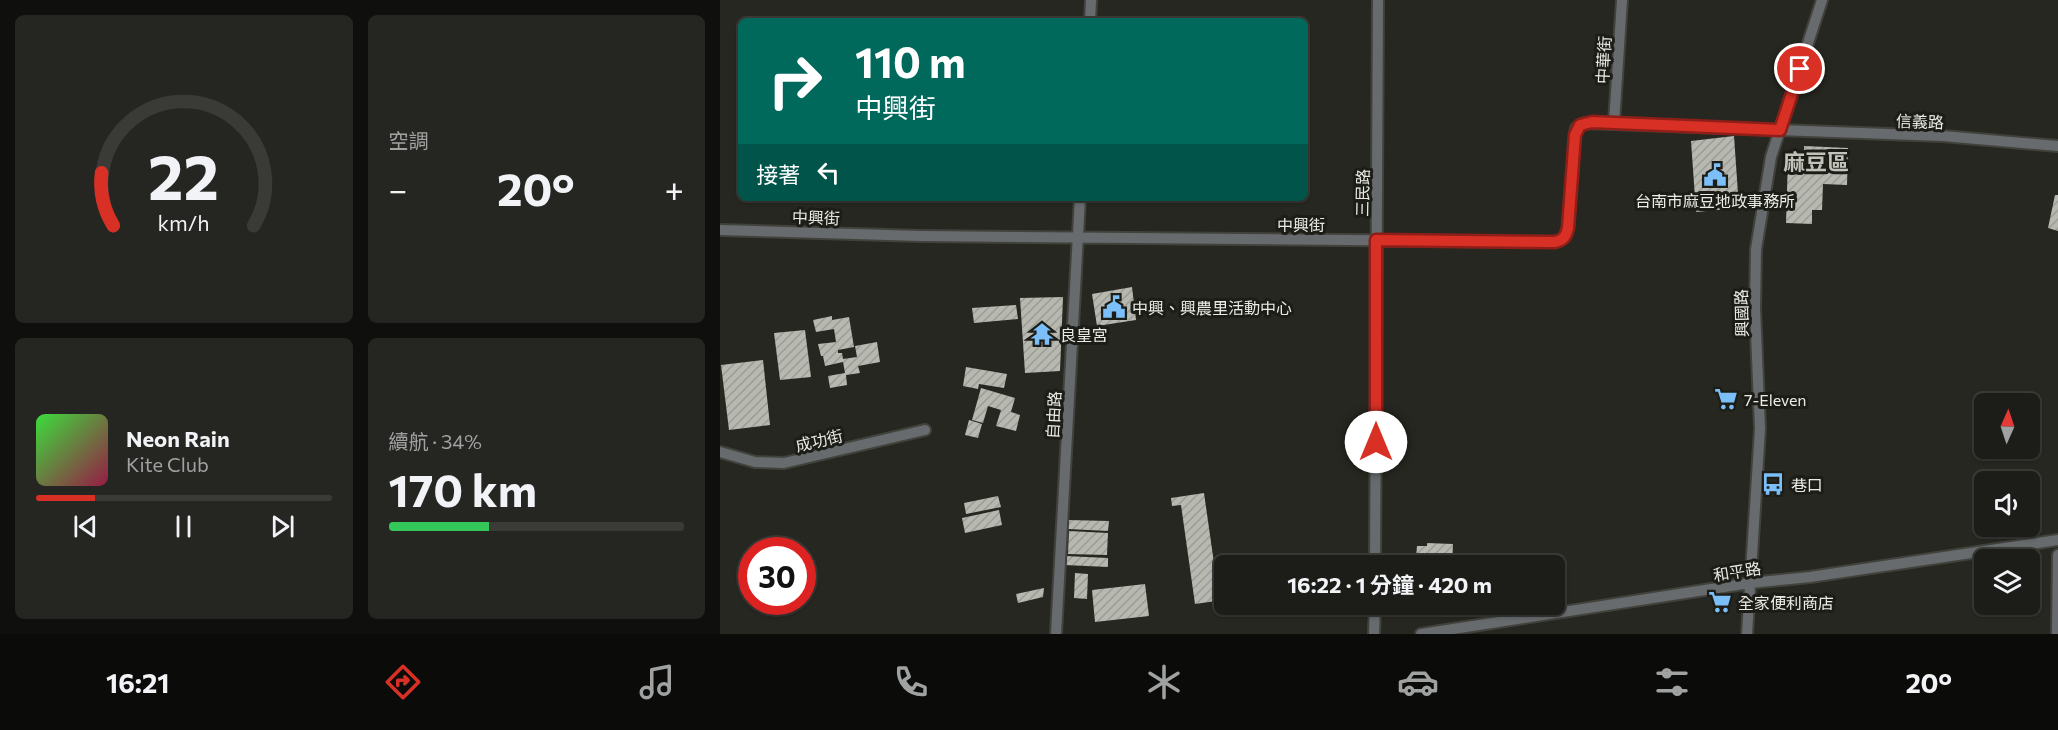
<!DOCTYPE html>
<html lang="zh-TW">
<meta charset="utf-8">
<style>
:root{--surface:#1c1d18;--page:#252621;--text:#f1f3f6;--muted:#a0a2a2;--line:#3a3b37;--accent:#d93025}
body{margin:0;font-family:Commissioner,"Noto Sans TC",sans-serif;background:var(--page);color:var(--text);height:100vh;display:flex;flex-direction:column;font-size:22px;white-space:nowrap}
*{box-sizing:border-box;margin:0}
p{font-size:20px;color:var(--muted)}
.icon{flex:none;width:33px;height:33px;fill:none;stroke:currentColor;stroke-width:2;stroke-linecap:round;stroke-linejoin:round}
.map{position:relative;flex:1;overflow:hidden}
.details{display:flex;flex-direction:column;gap:15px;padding:15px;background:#0f100d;width:720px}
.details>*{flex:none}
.hud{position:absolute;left:18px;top:18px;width:570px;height:183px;border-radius:9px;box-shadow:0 2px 4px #0004,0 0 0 2px var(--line);background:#00695c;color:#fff;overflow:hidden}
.needle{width:39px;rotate:3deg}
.controls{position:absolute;left:1254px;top:393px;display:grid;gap:12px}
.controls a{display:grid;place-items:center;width:66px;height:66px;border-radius:9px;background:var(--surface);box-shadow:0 2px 4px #0004,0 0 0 2px var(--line);font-size:30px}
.speed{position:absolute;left:18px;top:537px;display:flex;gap:12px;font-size:30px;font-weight:700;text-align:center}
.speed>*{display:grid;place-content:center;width:78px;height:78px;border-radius:50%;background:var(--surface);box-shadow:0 2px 4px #0004,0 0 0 2px var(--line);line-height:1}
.speed .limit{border:9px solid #d22;background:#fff;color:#111}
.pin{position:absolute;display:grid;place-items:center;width:51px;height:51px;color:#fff;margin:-26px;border:3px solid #fff;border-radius:50%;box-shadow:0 2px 6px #0007}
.me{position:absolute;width:66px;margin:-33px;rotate:0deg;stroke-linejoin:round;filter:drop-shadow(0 0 4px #0008)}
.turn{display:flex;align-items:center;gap:21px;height:126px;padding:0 18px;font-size:27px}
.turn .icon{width:78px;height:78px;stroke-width:2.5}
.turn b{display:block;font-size:42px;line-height:51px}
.then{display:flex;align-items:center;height:57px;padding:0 18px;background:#0003;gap:12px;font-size:22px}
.big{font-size:45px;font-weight:700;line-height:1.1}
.details .card{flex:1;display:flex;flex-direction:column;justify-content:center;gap:9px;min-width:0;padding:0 21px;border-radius:9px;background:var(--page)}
.details .dial{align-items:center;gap:0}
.dial svg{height:156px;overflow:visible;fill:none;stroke:var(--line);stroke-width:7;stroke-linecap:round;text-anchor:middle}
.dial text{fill:var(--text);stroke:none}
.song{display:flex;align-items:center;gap:18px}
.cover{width:72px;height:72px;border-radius:9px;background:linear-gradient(135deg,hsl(120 70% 55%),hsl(340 70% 35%))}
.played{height:6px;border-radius:3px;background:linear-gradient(90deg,var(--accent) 20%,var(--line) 20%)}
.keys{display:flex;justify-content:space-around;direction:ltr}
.heat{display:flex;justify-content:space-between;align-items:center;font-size:33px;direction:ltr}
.charge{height:9px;border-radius:4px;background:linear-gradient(90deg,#34c759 34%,var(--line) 0)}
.details .tiles{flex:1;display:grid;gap:15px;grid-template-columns:repeat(2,1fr)}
.trip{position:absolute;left:494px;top:555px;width:351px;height:60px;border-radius:9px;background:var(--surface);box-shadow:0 2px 4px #0004,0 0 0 2px var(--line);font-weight:700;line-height:60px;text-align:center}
.menu{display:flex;height:96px;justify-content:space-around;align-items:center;background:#0b0c0a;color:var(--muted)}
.menu .icon{width:42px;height:42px}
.menu .active{color:var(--accent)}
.menu b{font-size:27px;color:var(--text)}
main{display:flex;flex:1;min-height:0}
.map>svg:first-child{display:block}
.building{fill:url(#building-hatch)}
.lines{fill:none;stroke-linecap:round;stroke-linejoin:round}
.street-casing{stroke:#41423c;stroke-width:14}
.street{stroke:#676b6d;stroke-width:10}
.route-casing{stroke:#8d1f18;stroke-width:15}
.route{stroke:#d93025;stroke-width:10}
.labels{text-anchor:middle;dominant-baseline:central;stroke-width:6;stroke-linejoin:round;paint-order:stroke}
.street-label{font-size:16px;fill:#eaebe6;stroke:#1c1d17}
.poi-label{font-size:16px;fill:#eaebe6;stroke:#1c1d17;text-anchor:start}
.district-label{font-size:22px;font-weight:bold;fill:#c2c4bb;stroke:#1c1d17}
</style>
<main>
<section class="details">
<div class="tiles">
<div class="card dial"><svg viewBox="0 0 100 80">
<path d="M14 69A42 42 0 1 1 86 69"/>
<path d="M14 69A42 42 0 0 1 8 42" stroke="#d93025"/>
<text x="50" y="56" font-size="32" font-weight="700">22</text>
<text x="50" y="72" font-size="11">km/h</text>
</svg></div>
<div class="card"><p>空調</p>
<div class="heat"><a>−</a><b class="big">20°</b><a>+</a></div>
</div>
<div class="card">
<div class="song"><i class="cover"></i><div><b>Neon Rain</b><p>Kite Club</p></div></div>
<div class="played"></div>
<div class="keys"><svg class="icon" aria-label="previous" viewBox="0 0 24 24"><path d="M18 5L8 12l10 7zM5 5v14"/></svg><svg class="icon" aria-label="pause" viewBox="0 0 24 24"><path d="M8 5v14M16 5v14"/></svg><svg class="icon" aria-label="next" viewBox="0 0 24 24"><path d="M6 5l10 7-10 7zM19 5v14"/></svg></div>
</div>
<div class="card"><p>續航 · 34%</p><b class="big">170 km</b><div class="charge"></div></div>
</div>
</section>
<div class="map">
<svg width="1338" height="634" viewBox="0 0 1338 634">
<defs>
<pattern id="building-hatch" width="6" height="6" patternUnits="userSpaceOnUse" patternTransform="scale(1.5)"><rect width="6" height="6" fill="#b7b9b0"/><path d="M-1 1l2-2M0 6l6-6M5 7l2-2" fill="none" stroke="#9b9c95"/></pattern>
</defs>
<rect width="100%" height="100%" fill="#262720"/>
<!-- building -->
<path class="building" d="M1014,136L1019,208L976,212L971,141Z
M1084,146L1128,148L1127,185L1103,184L1102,210H1092V224L1066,223L1068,158L1074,159V152H1084Z
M1335,195H1338V231L1328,228Z
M412,287L416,320L377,326L372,294Z
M343,297L340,371L305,373L300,298Z
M296,305L298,319L254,323L252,308Z
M112,316V320L129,317L134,347L118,350V353H122L123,359L137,357L135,346L157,342L160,362L138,366L140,373L126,375L127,385L110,388L108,376L125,373L123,362L105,366L103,356H101L98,344L116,342L114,329L96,332L93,320Z
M85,330L91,377L60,380L54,333Z
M43,360L50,425L9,430L1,365Z
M246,367L287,374L284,388L259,384L258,389L243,386Z
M261,388L295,398L291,412L300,415L296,431L276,426L281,410L268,406L263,423L252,420Z
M249,420L262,424L258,438L245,435Z
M484,493L495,570L492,571L496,601L475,604L461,505L452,506L451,498Z
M278,496L281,507L246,514L244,503Z
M279,510L282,525L245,533L242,518Z
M348,520L389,521L388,531L348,529Z
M349,531L388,533L387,555L348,554Z
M707,543L733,544L732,566H718V558H696L697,546H707Z
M345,556L388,558V567L345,565Z
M355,573L368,574L367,599L354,598Z
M425,584L429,616L375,622L372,590Z
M324,588L323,597L298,603L296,594Z"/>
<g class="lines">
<!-- street casing -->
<g class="street-casing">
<path id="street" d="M370,21L371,0
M894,123L902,0
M0,230L201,236L835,242C844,240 846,236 848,228L855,135L856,128L865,123L1223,136L1338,146
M0,452L35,462L64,463L205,430
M655,566L658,0
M336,634L360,198
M654,634L655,604
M701,634L1030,583L1090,577L1338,540
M1027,634L1040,429L1035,308L1036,249L1051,157L1102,0
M1337,634L1338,555"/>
</g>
<!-- street -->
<use href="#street" class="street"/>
</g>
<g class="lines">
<!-- route casing -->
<g class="route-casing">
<path id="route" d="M656,442V240L835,242C844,240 846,236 848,228L855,135L860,125L872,122L1060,130L1080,69"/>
</g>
<!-- route -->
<use href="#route" class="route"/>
</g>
<!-- icons -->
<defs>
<g id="civic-bare" transform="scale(1.8)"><path d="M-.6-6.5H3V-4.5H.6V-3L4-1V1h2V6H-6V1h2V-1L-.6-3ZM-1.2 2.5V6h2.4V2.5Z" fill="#7bbef8" stroke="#1c1d17" stroke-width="2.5" paint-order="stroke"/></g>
<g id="temple-bare" transform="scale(1.8)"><path d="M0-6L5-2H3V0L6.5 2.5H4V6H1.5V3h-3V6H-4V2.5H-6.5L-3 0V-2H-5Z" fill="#7bbef8" stroke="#1c1d17" stroke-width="2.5" paint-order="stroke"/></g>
<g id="supermarket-bare" transform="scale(1.8)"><path d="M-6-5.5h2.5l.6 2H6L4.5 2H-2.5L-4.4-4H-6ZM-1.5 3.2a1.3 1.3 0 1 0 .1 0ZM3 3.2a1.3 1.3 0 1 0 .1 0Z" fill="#7bbef8" stroke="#1c1d17" stroke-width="2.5" paint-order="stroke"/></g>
<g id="bus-bare" transform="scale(1.8)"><path d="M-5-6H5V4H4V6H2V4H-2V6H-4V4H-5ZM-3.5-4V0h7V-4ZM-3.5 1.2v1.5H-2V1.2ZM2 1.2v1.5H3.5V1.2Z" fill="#7bbef8" stroke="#1c1d17" stroke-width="2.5" paint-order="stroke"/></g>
</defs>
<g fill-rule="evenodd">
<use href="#civic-bare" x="995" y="175"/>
<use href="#civic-bare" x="394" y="307"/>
<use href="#temple-bare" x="322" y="334"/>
<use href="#supermarket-bare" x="1006" y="399"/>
<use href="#bus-bare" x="1053" y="484"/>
<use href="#supermarket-bare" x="1000" y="602"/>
</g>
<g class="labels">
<!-- street labels -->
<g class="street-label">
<text transform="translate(883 60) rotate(-87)">中華街</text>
<text transform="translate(1200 121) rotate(2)">信義路</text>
<text transform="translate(642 193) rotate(-89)">三民路</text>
<text transform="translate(96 217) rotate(2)">中興街</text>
<text x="581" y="224">中興街</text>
<text transform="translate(1021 313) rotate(-91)">興國路</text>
<text transform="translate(333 415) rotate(-87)">自由路</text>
<text transform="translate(99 440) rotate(-13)">成功街</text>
<text transform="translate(1017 571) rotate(-9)">和平路</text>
</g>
<!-- poi labels -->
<g class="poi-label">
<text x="995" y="200" text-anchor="middle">台南市麻豆地政事務所</text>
<text x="412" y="307">中興、興農里活動中心</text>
<text x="340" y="334">良皇宮</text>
<text x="1024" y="399">7-Eleven</text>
<text x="1071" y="484">巷口</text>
<text x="1018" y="602">全家便利商店</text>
</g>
<!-- district labels -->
<g class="district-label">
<text x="1096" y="161">麻豆區</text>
</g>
</g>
</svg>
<div class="controls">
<a><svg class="needle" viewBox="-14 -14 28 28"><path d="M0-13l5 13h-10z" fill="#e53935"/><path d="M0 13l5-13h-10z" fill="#a0a2a2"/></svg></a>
<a><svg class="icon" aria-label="sound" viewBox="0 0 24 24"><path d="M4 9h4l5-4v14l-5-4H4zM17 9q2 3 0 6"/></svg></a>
<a><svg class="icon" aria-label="layers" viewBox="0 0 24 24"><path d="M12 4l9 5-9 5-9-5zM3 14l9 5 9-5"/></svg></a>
</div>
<div class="speed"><div class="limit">30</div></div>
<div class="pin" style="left:1080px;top:69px;background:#d93025"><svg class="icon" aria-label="arrive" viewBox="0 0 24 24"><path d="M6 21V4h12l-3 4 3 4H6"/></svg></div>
<svg class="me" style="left:656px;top:442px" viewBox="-20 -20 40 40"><circle r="19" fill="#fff"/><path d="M0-13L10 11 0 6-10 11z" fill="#d93025"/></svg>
<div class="trip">16:22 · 1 分鐘 · 420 m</div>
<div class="hud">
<div class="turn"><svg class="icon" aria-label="right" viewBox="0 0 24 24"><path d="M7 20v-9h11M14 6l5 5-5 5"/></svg><div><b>110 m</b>中興街</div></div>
<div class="then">接著<svg class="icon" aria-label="left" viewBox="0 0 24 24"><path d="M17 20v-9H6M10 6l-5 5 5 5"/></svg></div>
</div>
</div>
</main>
<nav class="menu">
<b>16:21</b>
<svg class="icon active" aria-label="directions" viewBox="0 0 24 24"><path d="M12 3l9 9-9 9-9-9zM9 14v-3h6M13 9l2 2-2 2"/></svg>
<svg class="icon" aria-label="music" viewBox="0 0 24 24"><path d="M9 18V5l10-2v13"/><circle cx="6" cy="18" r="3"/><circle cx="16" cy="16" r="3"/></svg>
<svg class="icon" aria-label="phone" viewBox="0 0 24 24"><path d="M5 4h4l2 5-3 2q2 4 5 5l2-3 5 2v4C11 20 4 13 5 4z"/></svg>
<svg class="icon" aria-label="climate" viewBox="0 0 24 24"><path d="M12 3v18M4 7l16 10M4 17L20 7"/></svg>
<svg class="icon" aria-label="car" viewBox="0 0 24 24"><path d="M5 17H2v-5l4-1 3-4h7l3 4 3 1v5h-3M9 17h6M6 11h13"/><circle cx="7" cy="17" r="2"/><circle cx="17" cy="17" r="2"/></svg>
<svg class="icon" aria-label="filters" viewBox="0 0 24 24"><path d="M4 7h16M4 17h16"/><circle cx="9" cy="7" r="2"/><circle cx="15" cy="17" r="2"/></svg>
<b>20°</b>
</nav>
